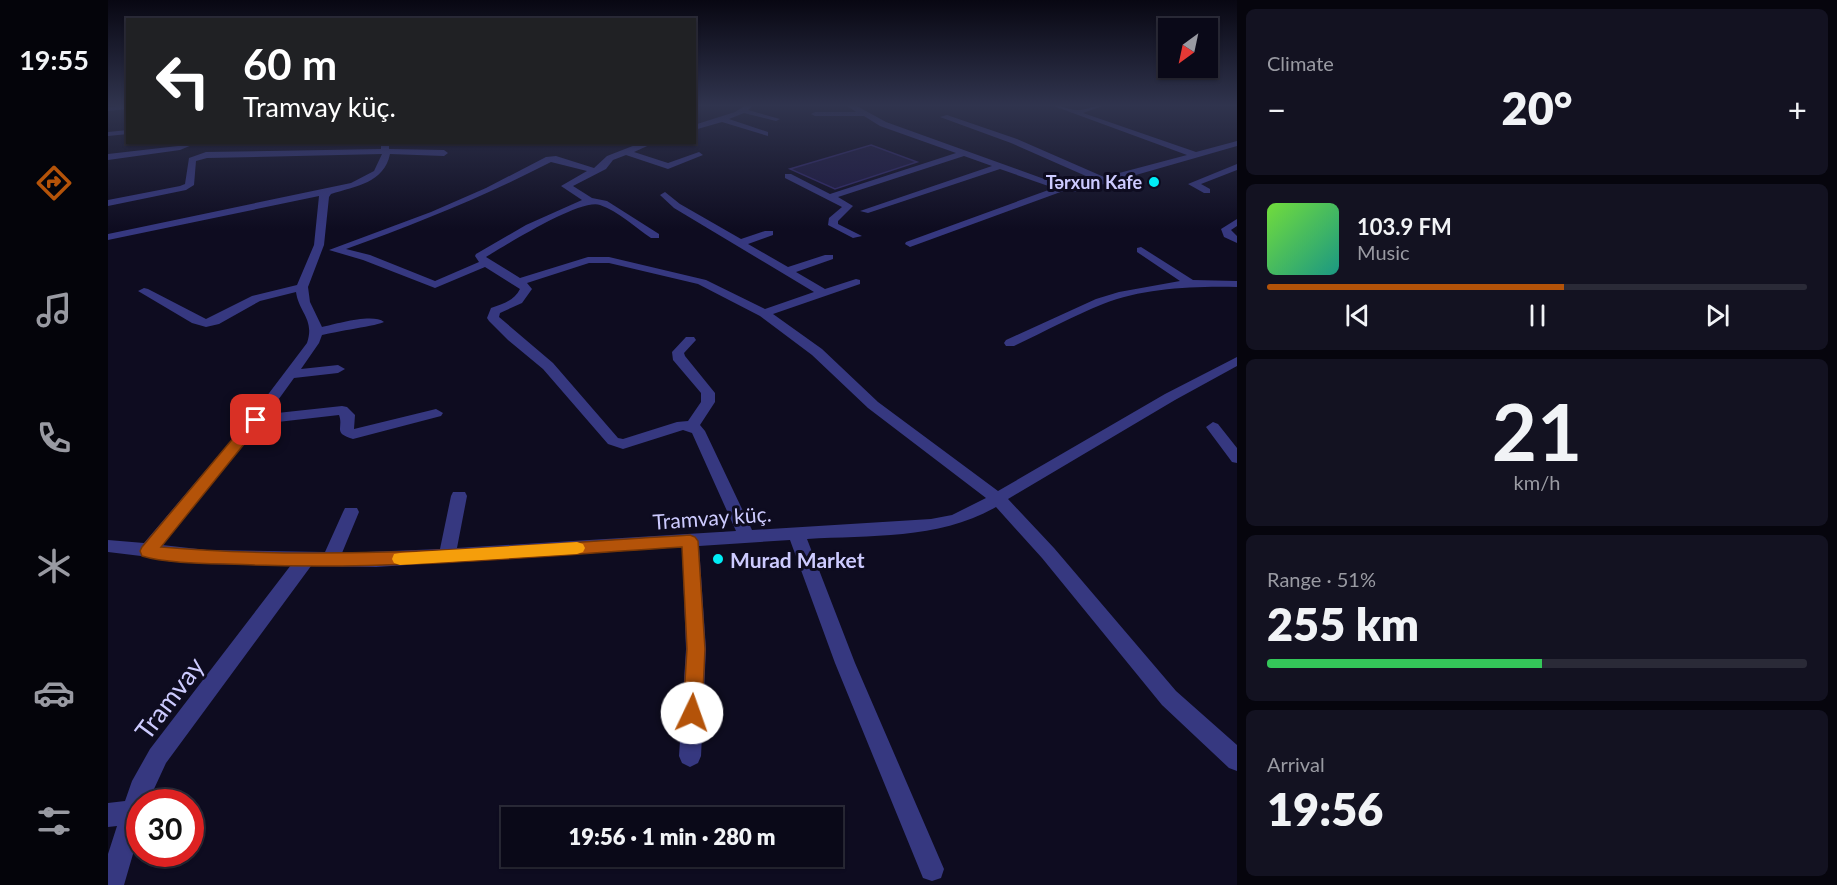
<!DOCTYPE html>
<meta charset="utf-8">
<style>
:root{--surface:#0a0918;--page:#131221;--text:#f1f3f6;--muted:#999aa2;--line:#2a2a37;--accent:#b45309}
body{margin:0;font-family:Lato,sans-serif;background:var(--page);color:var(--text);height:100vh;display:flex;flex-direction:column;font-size:22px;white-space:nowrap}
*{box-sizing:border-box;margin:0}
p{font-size:20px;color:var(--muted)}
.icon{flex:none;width:33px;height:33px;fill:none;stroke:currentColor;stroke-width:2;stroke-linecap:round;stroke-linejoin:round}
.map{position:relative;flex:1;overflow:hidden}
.details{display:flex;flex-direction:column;gap:9px;padding:9px;background:#06050d;width:600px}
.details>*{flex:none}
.guide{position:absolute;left:18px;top:18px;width:570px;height:126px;border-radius:0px;box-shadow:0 2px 4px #0004,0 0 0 2px var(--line);background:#202124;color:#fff;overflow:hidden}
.needle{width:39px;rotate:213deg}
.fabs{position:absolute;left:1050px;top:18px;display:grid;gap:12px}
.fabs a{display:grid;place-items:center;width:60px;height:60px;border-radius:0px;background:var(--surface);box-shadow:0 2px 4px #0004,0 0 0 2px var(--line);font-size:30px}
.speed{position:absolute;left:18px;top:789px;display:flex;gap:12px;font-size:30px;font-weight:700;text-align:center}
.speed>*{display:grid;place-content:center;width:78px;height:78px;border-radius:50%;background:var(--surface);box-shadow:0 2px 4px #0004,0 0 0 2px var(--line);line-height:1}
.speed .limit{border:9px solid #d22;background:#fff;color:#111}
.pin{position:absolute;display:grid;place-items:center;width:51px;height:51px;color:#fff;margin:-26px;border-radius:12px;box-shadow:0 3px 9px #0006}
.me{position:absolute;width:66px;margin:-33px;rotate:3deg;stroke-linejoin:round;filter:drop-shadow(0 0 4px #0008)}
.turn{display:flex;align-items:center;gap:21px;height:126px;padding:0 18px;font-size:27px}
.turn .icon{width:78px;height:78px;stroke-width:2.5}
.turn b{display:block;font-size:42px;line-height:51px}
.big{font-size:45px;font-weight:800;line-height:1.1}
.details .widget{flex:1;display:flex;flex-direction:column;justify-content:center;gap:9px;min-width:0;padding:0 21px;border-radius:9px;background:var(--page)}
.details .dial{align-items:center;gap:0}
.dial b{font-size:78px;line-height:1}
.song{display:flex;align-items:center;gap:18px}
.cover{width:72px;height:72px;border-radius:9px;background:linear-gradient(135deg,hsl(100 70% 55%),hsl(170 70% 35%))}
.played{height:6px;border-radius:3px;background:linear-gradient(90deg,var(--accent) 55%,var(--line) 55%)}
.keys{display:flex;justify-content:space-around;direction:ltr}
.heat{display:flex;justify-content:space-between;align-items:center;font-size:33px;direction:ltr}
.charge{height:9px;border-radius:4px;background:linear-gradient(90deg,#34c759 51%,var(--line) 0)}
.trip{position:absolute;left:393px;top:807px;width:342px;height:60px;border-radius:0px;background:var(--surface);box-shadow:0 2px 4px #0004,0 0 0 2px var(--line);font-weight:800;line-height:60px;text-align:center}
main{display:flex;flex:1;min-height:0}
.menu{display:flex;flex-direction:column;width:108px;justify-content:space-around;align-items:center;background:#04040a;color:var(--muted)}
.menu .icon{width:42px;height:42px}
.menu .selected{color:var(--accent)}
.menu b{font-size:27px;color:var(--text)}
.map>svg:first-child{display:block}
.building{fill:#1d1841;stroke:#32296d;stroke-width:1.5}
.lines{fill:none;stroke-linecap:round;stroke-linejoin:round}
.minor{fill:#363880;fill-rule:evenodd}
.route{fill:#b45309;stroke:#753606;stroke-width:1.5}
.slow{fill:#f59e0b}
.poi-dot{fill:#00edf6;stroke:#0e0c20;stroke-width:2}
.labels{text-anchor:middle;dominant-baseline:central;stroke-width:6;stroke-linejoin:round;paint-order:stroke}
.far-poi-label{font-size:18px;font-weight:bold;fill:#cdcbff;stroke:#0e0c20;text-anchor:end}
.street-label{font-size:21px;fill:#cdcbff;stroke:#0e0c20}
.poi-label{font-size:21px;font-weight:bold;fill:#cdcbff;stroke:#0e0c20;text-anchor:start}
.near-street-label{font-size:26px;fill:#cdcbff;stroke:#0e0c20}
</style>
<main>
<nav class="menu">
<b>19:55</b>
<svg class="icon selected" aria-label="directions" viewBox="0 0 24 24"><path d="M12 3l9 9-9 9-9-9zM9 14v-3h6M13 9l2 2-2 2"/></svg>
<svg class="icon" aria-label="music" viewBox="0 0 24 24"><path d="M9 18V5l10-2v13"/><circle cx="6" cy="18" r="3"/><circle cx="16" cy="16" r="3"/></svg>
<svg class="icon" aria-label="phone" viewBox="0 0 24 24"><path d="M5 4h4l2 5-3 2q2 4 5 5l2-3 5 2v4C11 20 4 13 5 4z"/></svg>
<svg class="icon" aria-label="climate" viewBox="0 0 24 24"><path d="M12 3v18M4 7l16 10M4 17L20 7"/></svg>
<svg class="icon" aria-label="car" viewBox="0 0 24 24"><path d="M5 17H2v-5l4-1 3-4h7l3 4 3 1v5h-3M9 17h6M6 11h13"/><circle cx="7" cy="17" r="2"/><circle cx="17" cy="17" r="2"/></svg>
<svg class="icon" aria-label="filters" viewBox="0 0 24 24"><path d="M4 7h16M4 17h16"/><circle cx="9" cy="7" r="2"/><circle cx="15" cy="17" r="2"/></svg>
</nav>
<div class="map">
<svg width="1129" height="885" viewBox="0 0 1129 885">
<rect width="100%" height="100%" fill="#0e0c20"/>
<!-- building -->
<path class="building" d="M763,145L809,162L727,189L682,169Z"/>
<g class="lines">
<!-- minor -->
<path class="minor" d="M20,105V109L0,111V107Z
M638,105H646L640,110L672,119L668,121L636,113L621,119L660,132V136L614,122L586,130V125L627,112Z
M738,105H747L778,122L950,184L965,186L987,180L903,143L832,117L839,115L909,139L996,177L1079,155L943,105C952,105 959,109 967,110C977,111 987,105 997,105L975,113L1088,152L1129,141V146L1000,183L965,192L958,190L802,247L797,244L798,242L946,188L892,169L760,213L752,211L884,166L856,156L730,197L745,206L730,221V224L754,236L745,238L720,225L721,218L734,207L677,178V174H683L722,194L848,153L772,126L756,116H707L703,114L707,112H748Z
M20,130V134L0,136V132Z
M79,142H91L72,150L0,160V154L70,146Z
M273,142H281V149L336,150L340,153L336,156L282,154C276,183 248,186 223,194L221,197L216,245L200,287L202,302L214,327C228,324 265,313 276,322C272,325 225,332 214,335L211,343L193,369L230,365L237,369L230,373L186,378L160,414L234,406L239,407L247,415L246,429L328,409L335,413L333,416L245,439C224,433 236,428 231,415L152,424L54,545L99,550L217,552L235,512L237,508H249L251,512L234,553L332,549L343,496L345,492H357L359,496L349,548L628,531L584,433L575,430L515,449L500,444L435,369L400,340L381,321L379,318L383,308C394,304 406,301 412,289L377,267L327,288L255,260L221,250L323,212L378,188L438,157L448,156L486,168L499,156L535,142H548L526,152L560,163L591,152L595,155L560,169L518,155L505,160L498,169L465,186L484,198L499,201L551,234V238H543C528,228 510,211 492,205C473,198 398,245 378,257L412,278L480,257H501L598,280L657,309L706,292L566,208L552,195L557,192L572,204L633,239L657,231H665V235L640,244L680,267L717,255H725V259L688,272L717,289L748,279L752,280V284L665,314L714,349L770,402L890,491L1057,394L1129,357V366L1067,400L900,499L946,548L1068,691L1129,745V771L1121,768L1054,705L934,558L888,507C831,540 762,535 699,539L747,663L836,869L833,878L824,881L815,878L727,663L682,540L591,546L598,649L593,756L590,763L582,767L574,763L571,756L578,649L574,547L268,567L203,566L58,763L40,802H32V830L16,885H0V854L9,826L0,827V803L17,801L24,781L42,749L183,565L99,564L0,552V540L36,543L143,417L199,343C207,319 191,313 188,292L152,301L111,324L98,327L84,323L30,291L36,288L40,289L98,319L144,296L189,285L206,245L211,196L0,240V234L243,183L266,171L274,154L99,158L88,161L86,185L78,190L0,206V200L72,186L77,184L81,158L98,152L273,149ZM443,162L479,171L453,186L474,200L418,225L368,254L367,256L371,262L327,281L262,255L238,249C310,223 375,197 443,162ZM481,263H501L590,284L652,316L704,355L760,408L878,498L844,515L823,519L644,530L597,431L592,425L607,402V393L577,356L576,353L588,340L586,337H578L564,352L565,360L593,393V402L580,421L569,422L515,439L510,438L445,363L391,317L392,313L414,303L424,289L419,283Z
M1129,164V170L1093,184L1102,189V193H1096L1080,184Z
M1129,219V226L1123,230L1129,236V243L1116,237L1113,229Z
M1033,247L1085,280L1129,281V287C1086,286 1035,288 995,304C965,316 936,332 906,346H898L896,343L898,340L988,299L1011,292L1072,281L1029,252V248Z
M1105,422L1110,424L1129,448V463L1124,462L1098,427Z"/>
</g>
<!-- sky -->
<linearGradient id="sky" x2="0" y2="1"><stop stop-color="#080712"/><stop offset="0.46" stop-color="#30344e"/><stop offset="1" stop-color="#30344e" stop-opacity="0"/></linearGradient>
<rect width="1129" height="229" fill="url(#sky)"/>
<!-- route -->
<path class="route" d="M148,416L153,417L155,420L153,423L53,547C229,562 405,546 582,535L587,537L590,541L597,649L594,713L591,719L584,722L577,719L575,713L579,649L574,547C432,556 290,570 147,565C116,563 63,565 34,556L32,551L34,547L143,417Z"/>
<!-- slow -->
<path class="slow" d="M469,542L475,544L477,548L475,552L469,554L292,565L286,563L284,559L286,554L292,553Z"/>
<!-- markers -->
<g class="poi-dot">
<circle cx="1046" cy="182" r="6"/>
<circle cx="610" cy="559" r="6"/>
</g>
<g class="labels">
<!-- far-poi labels -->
<g class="far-poi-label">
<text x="1034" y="182">Tərxun Kafe</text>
</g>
<!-- street labels -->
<g class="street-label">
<text transform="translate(604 517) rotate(-4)">Tramvay küç.</text>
</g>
<!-- poi labels -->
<g class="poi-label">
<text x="622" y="559">Murad Market</text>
</g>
<!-- near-street labels -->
<g class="near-street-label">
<text transform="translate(61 698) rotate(-53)">Tramvay</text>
</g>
</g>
</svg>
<div class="fabs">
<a><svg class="needle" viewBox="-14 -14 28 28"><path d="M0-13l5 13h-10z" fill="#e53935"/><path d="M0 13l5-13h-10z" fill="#999aa2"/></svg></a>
</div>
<div class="speed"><div class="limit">30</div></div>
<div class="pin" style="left:148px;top:420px;background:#d93025"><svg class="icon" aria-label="arrive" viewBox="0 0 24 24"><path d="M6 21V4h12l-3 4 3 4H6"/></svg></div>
<svg class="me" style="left:584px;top:713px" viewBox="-20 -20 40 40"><circle r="19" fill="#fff"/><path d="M0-13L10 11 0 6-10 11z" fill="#b45309"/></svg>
<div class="trip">19:56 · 1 min · 280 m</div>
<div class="guide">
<div class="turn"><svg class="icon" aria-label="left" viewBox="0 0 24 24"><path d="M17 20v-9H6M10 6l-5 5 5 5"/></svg><div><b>60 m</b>Tramvay küç.</div></div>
</div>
</div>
<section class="details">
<div class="widget"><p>Climate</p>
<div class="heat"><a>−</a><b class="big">20°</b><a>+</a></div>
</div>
<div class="widget">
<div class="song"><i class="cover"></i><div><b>103.9 FM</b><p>Music</p></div></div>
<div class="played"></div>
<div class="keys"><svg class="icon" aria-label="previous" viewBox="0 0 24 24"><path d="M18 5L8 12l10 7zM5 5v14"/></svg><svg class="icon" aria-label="pause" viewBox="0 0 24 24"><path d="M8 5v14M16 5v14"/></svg><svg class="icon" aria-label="next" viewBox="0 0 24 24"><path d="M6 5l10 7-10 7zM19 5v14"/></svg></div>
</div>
<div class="widget dial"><b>21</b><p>km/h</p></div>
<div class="widget"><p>Range · 51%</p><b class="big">255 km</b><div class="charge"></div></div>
<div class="widget"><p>Arrival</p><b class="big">19:56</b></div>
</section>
</main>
